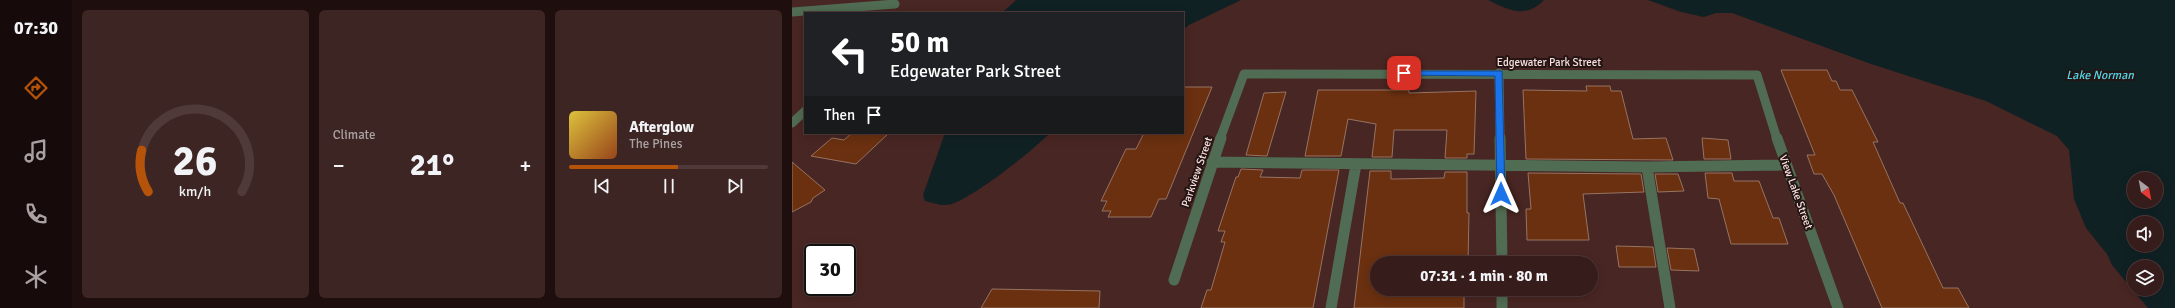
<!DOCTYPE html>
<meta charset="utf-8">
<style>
:root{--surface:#361c1a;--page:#3d2523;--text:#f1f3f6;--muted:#aaa1a2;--line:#503a39;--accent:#b45309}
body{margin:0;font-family:Signika,sans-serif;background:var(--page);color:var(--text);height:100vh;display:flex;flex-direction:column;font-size:15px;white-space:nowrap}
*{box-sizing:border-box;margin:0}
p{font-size:13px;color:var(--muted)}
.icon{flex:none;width:22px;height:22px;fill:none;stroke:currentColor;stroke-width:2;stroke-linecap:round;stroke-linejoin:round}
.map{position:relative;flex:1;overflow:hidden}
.drawer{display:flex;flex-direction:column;gap:10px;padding:10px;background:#1e0f0e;width:720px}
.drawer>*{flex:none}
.banner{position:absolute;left:12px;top:12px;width:380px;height:122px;border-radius:0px;box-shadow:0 2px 10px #0003,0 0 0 1px var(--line);background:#202124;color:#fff;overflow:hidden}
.needle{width:26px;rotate:148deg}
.tools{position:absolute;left:1335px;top:172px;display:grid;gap:8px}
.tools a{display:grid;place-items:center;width:36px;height:36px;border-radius:50%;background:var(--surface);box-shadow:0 2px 10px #0003,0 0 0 1px var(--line);font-size:20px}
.speed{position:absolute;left:12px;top:244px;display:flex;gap:8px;font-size:20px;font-weight:700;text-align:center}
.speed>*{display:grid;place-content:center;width:52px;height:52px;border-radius:50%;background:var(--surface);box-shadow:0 2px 10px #0003,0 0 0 1px var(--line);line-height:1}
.speed .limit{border:2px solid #111;border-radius:6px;background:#fff;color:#111}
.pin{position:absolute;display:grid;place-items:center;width:34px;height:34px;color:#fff;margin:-17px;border-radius:8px;box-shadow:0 2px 6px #0006}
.me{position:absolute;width:44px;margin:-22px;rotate:0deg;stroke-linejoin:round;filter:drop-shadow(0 0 3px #0008)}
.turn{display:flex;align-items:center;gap:14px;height:84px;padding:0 20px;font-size:18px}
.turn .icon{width:52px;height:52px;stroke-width:2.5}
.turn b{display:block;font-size:28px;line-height:34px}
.then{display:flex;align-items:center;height:38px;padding:0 20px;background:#0003;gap:8px;font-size:15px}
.big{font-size:30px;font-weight:700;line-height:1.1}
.drawer .widget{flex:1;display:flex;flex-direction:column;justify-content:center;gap:6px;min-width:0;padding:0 14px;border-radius:6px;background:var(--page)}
.drawer .dial{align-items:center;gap:0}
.dial svg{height:104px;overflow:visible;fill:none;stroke:var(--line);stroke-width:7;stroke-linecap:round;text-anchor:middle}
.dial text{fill:var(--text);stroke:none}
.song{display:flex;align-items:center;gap:12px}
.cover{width:48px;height:48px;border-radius:6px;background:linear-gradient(135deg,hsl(50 70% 55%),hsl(20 70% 35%))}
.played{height:4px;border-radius:2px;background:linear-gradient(90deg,var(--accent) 55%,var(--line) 55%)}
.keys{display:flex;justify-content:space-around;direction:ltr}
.heat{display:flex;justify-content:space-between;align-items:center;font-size:22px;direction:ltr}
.drawer .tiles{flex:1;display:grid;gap:10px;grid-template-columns:repeat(3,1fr)}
.trip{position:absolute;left:578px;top:256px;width:228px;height:40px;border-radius:20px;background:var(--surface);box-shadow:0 2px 10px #0003,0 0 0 1px var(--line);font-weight:700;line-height:40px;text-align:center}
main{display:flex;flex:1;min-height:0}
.dock{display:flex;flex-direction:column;width:72px;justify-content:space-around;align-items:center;background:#160b0a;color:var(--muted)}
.dock .icon{width:28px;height:28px}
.dock .selected{color:var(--accent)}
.dock b{font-size:18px;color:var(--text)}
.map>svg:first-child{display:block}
.water{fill:#102124;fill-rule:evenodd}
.building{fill:#6a3010;stroke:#977362}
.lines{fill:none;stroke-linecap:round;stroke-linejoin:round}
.minor-far1{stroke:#506c52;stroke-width:9}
.minor{stroke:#506c52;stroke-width:11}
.route{fill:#1a73e8;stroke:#114b97}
.labels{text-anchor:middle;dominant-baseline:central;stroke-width:4;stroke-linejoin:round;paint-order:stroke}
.street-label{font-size:11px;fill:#f8e1de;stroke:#241413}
.water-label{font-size:12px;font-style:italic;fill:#51d9e9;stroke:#241413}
</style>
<main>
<nav class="dock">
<b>07:30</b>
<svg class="icon selected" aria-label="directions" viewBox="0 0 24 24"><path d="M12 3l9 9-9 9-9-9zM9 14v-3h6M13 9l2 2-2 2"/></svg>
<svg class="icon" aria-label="music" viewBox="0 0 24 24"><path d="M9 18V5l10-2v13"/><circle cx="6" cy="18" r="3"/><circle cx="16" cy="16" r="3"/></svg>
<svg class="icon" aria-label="phone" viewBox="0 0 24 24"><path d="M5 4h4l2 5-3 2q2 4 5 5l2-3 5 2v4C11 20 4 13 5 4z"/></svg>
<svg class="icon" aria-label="climate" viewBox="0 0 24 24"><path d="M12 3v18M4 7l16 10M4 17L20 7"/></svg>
</nav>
<section class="drawer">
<div class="tiles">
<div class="widget dial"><svg viewBox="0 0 100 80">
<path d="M14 69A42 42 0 1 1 86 69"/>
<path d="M14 69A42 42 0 0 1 9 37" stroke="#b45309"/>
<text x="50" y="56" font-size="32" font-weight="700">26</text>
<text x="50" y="72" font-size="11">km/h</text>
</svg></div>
<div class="widget"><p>Climate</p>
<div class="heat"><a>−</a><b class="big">21°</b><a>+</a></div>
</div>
<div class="widget">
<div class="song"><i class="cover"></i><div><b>Afterglow</b><p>The Pines</p></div></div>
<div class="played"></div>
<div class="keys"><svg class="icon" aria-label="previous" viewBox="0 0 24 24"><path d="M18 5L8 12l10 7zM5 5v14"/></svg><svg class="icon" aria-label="pause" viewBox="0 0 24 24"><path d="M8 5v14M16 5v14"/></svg><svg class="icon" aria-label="next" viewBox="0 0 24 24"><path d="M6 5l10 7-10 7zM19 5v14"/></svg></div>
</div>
</div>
</section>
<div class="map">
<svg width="1383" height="308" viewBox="0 0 1383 308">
<rect width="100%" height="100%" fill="#482623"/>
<!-- water -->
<path class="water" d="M224,0H449L397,25L391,30V13H210Z
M696,0H752C734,19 716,10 696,0Z
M856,0H1383V308H1356L1320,265L1315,254L1294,228L1282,199L1277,150L1265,136L1194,101L1079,64L940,13H924L912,17L889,12ZM1342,179H1364V201H1342ZM1342,223H1364V245H1342ZM1342,267H1364V289H1342Z
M153,133H258C239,152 185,195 160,204C150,207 142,203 133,201L131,195Z"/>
<!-- building -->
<path class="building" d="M989,70H1035L1040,81H1044L1048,90H1060L1086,142H1081L1108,203H1111L1151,288H1166L1177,308H1090L1042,195L1030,174H1022L1015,155H1023Z
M794,86H818L819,91H829L841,139L874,138L881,160L734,159L731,90L795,91Z
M391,87H420L374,199H367L359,217H316L319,211H310L315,201H309L334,149H344L352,133H391Z
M526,90H617V93L684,91L682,154H675V158H653L655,130H602L600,157H580L584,124L556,119L549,156H513Z
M494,92L475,156L454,155L472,93Z
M60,133H97L64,164L19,156L40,138L52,140Z
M910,138L936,140L939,159H912Z
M0,162L33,190L21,198L19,202L0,212Z
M449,169L471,170L468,177L508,178L510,170H547L521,308H409L415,290H419L433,242H429L433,231H426L444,177H446Z
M578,171H599V179H602L652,178L653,172H675V213H677L676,263H585V289H672V308H562Z
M736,173L849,174L852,192L791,194L797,240H735L734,209H739Z
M913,173H940L942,181H967L981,218H987L996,244H939L927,199L916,198Z
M863,174H886L892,191L866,192Z
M824,246L861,247L864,267H827Z
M875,248L902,249L907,271L879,270Z
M200,289L308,291L307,308H189Z"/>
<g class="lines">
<!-- minor-far1 -->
<path class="minor-far1" d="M0,12L103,4
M707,73L708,139
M0,123L13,111
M428,139L452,74L965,75L985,139"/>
<!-- minor -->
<path class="minor" d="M708,138L710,263
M985,138L1046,308
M420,162L855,167L993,165
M855,167L878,308
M382,280L429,138
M710,289V308
M539,308L564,164"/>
</g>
<!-- route -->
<path class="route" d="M612,71H710L713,196H706L705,194L703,76L609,75L608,73Z"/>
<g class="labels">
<!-- street labels -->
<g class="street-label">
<text x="757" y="62">Edgewater Park Street</text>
<text transform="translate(405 172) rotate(-71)">Parkview Street</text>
<text transform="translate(1004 192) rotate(70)">View Lake Street</text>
</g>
<!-- water labels -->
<g class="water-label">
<text x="1308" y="75">Lake Norman</text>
</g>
</g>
</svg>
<div class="tools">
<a><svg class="needle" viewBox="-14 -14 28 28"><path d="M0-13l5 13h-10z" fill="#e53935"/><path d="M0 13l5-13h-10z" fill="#aaa1a2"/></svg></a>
<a><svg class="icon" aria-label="sound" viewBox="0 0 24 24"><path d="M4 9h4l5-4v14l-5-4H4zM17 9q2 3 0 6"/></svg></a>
<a><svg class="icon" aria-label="layers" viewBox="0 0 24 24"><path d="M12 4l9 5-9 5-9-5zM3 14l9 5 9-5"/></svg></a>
</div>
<div class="speed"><div class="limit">30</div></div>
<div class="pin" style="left:612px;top:73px;background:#d93025"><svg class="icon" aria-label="arrive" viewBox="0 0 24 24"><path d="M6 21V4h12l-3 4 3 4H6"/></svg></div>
<svg class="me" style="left:709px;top:194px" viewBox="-20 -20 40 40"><path d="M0-17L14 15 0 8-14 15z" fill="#1a73e8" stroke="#fff" stroke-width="4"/></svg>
<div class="trip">07:31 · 1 min · 80 m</div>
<div class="banner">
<div class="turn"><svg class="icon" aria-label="left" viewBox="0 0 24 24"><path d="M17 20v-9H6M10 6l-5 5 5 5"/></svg><div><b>50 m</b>Edgewater Park Street</div></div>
<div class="then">Then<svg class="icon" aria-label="arrive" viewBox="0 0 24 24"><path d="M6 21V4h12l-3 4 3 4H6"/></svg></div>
</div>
</div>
</main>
